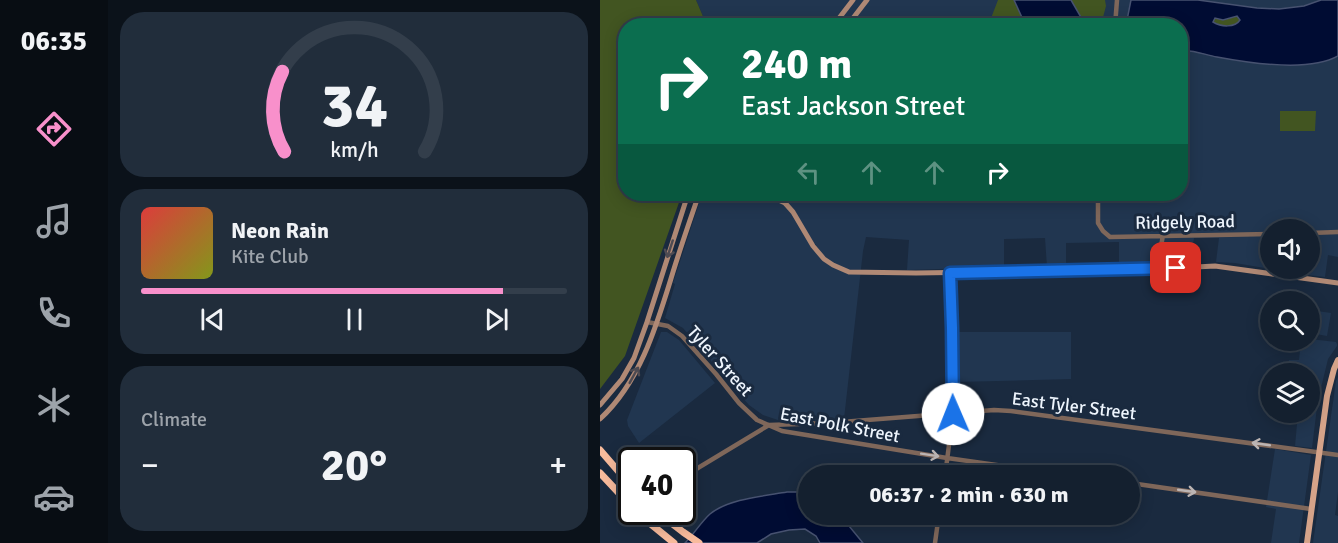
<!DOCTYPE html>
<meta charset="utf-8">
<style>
:root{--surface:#14202f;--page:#212d3b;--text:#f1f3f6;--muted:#9da3aa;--line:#333e4b;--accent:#f890cb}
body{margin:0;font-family:Signika,sans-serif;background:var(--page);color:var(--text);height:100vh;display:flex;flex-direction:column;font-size:22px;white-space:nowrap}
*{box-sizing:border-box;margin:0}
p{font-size:20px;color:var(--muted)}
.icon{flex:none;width:33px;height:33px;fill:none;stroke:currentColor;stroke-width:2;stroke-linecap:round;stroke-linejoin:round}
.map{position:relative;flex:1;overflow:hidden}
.panel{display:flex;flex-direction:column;gap:12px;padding:12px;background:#0b121a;width:492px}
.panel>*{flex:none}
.hud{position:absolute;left:18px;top:18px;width:570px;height:183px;border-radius:24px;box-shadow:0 3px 15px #0003,0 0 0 2px var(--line);background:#0b6e4f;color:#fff;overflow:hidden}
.tools{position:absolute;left:660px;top:219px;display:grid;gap:12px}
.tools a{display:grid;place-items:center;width:60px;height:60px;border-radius:50%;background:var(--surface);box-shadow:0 3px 15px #0003,0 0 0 2px var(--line);font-size:30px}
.speed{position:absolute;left:18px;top:447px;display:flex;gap:12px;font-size:30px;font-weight:700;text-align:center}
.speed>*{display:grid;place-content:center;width:78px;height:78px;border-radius:50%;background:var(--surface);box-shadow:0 3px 15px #0003,0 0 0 2px var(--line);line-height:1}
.speed .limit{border:3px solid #111;border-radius:9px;background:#fff;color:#111}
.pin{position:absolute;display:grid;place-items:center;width:51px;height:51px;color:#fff;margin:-26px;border-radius:12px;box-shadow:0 3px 9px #0006}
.me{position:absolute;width:66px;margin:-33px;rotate:359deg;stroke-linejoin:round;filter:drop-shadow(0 0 4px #0008)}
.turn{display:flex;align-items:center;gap:21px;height:126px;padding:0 24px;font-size:27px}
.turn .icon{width:78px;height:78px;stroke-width:2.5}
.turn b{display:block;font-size:42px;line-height:51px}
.lanes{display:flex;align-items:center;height:57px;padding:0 24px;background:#0003;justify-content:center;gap:30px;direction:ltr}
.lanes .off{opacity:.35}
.big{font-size:45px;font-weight:700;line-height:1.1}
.panel .widget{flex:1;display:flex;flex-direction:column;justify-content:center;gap:9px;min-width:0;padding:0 21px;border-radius:24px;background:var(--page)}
.panel .dial{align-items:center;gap:0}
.dial svg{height:156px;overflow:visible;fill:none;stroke:var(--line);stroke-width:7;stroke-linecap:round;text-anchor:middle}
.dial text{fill:var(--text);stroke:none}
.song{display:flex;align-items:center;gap:18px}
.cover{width:72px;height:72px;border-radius:9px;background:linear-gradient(135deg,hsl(0 70% 55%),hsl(70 70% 35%))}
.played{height:6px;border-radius:3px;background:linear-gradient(90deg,var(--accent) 85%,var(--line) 85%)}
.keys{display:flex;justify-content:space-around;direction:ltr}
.heat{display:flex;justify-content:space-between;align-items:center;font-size:33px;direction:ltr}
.trip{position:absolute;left:198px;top:465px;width:342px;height:60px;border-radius:30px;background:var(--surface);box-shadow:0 3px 15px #0003,0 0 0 2px var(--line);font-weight:700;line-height:60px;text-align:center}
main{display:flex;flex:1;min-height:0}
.tabs{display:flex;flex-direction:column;width:108px;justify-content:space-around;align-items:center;background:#080d13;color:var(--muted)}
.tabs .icon{width:42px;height:42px}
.tabs .active{color:var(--accent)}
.tabs b{font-size:27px;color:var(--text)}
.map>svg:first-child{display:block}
.built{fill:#213650}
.green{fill:#425521}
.water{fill:#000c33;stroke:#475270;stroke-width:1.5;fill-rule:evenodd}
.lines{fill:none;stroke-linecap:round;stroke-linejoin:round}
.tertiary{stroke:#7f675a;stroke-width:4.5}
.secondary{stroke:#b08975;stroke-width:5}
.primary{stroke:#d5a389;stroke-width:6}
.motorway{stroke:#f8bb9c;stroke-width:7}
.oneway{stroke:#4e4b52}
.oneway2{stroke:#bcb5b4}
.route-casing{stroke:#114b97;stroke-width:15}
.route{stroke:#1a73e8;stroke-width:10}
.labels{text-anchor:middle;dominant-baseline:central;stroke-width:6;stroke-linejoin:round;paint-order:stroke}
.street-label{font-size:18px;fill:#eef5fd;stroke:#1a2a3f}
</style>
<main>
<nav class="tabs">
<b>06:35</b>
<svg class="icon active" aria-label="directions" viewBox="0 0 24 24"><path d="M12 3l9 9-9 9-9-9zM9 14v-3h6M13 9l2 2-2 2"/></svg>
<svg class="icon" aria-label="music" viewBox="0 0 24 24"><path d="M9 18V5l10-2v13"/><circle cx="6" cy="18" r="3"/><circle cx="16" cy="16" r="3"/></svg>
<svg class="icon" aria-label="phone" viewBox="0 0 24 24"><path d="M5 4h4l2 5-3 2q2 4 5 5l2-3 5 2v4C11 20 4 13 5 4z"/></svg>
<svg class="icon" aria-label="climate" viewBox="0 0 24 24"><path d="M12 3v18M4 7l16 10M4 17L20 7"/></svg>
<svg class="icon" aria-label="car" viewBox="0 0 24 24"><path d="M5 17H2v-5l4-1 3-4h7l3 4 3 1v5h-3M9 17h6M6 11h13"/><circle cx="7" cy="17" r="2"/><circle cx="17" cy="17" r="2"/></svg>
</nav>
<section class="panel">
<div class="widget dial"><svg viewBox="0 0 100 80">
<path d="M14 69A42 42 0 1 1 86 69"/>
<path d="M14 69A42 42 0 0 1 13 28" stroke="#f890cb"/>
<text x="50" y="56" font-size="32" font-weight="700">34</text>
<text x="50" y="72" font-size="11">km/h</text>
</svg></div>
<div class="widget">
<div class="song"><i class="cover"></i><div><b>Neon Rain</b><p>Kite Club</p></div></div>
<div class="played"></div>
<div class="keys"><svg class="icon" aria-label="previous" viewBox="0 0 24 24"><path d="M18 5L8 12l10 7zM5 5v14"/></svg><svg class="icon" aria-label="pause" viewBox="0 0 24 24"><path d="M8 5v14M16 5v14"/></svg><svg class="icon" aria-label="next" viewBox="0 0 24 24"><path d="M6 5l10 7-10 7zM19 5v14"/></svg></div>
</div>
<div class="widget"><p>Climate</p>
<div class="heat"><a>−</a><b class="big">20°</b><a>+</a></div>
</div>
</section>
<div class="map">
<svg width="738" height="543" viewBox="0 0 738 543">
<rect width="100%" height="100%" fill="#1a2a3f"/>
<!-- built -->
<path class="built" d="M96,0H738V257L728,255L725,277L699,274L700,269L710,268V230H670V268L676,269V270L635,263L616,262L619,238H594L590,265H519V242L466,243V265L447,267L445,238L404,239V267L307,270L309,240L266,237L263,251L244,419L184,422L163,415L149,405L141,396L83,328L65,318L75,284L73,283L102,194H580V26L112,25L105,21Z
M710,310L731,313L727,336L710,333Z
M61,332H67L79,340L115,383L39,443L28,426L27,420Z
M355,332H471V379L356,382Z
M710,339L736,342L737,344V346L728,359L720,392L710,390V374L685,373L689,360H699L701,341L710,340Z
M738,377V492L735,515L738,516V543H713L736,381Z
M710,398L718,399L712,448L695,446L698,413L710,412Z
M675,449L711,455L699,543H671L676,509L666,507Z"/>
<!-- green -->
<path class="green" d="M0,0H96L105,21L112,25L26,26V194H82L25,356L0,389Z
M398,0H414L424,22V25L388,26Z
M471,0H505L506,6L501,25H482V19Z
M637,16L641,19C635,28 622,27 613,22L615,18L623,20Z
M680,111H716L715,131H680Z"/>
<!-- water -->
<path class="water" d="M414,0H471L482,19V25H424V22Z
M531,0H598L657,8L679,9L704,6L721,0H738V56C710,72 649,63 617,57C605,55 592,49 581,51L580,26L526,25ZM637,16L640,20C635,28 621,27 613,22L615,18L623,20Z
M187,492H200L208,495V514L240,515L263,543H220L216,536L205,529L189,530L171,534L157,543H85C94,534 101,522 110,514C128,499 164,496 187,492Z"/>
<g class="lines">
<!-- tertiary -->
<path class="tertiary" d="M515,26L517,0
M498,194V223L503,231L510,237L670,234
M710,233L738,232
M557,269L563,235
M47,322L68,326L82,336L116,374L139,403L157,420L182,431L347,458L476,476
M345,476L353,414L352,328L350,273
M83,477L169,425L229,423L394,410L411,411L738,455
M530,483L711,509
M335,543L339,514"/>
<!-- secondary -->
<path class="secondary" d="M233,26L253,0
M247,26L267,0
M159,194L168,195L185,203L193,212L213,246L224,259L233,265L249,272L316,273L450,271L557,269L615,266L738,283
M0,405L22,379L34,358L47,322L88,194
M0,419C41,381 57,324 73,272C81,246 90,220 99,194"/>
<!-- primary -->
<path class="primary" d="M707,543L727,396L734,369L738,360"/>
<!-- motorway -->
<path class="motorway" d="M0,450L32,487
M0,473L32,507
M82,477H83
M36,512L74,543
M57,512L83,532L99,543"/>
</g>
<!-- one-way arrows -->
<defs><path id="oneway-shaft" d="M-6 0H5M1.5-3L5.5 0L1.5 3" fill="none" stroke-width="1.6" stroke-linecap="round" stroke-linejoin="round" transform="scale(1.5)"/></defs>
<g class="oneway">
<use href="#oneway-shaft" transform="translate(70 249) rotate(108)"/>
<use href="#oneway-shaft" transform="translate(34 375) rotate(-61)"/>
</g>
<g class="oneway2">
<use href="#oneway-shaft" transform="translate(661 444) rotate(-172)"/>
<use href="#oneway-shaft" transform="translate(330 455) rotate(9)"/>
<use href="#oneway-shaft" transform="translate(587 491) rotate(8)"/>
</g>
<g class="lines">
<!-- route casing -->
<g class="route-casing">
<path id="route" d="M353,414L352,328L350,273L576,268"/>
</g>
<!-- route -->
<use href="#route" class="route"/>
</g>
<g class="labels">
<!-- street labels -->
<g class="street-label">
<text transform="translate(585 222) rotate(-1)">Ridgely Road</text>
<text transform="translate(120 361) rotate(48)">Tyler Street</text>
<text transform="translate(474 406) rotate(7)">East Tyler Street</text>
<text transform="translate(240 425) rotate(11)">East Polk Street</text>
</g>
</g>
</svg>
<div class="tools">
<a><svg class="icon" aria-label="sound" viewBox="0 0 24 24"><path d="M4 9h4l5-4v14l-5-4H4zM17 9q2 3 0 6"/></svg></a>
<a><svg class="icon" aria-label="search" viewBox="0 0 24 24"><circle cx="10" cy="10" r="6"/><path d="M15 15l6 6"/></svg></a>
<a><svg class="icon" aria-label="layers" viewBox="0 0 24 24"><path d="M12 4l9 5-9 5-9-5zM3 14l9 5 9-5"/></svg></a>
</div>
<div class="speed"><div class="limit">40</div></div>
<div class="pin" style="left:576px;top:268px;background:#d93025"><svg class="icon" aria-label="arrive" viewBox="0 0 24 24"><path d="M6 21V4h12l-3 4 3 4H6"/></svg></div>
<svg class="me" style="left:353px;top:414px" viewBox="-20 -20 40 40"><circle r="19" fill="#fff"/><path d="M0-13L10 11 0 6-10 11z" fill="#1a73e8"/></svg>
<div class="trip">06:37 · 2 min · 630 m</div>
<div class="hud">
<div class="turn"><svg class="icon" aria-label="right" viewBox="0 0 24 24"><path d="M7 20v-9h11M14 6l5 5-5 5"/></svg><div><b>240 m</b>East Jackson Street</div></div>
<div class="lanes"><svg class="icon off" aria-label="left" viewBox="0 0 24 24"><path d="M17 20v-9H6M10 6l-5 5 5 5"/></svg><svg class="icon off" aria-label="ahead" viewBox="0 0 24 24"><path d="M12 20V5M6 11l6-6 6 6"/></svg><svg class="icon off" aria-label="ahead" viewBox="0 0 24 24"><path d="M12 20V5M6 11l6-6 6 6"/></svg><svg class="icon" aria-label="right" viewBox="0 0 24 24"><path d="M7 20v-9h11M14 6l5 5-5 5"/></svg></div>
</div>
</div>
</main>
